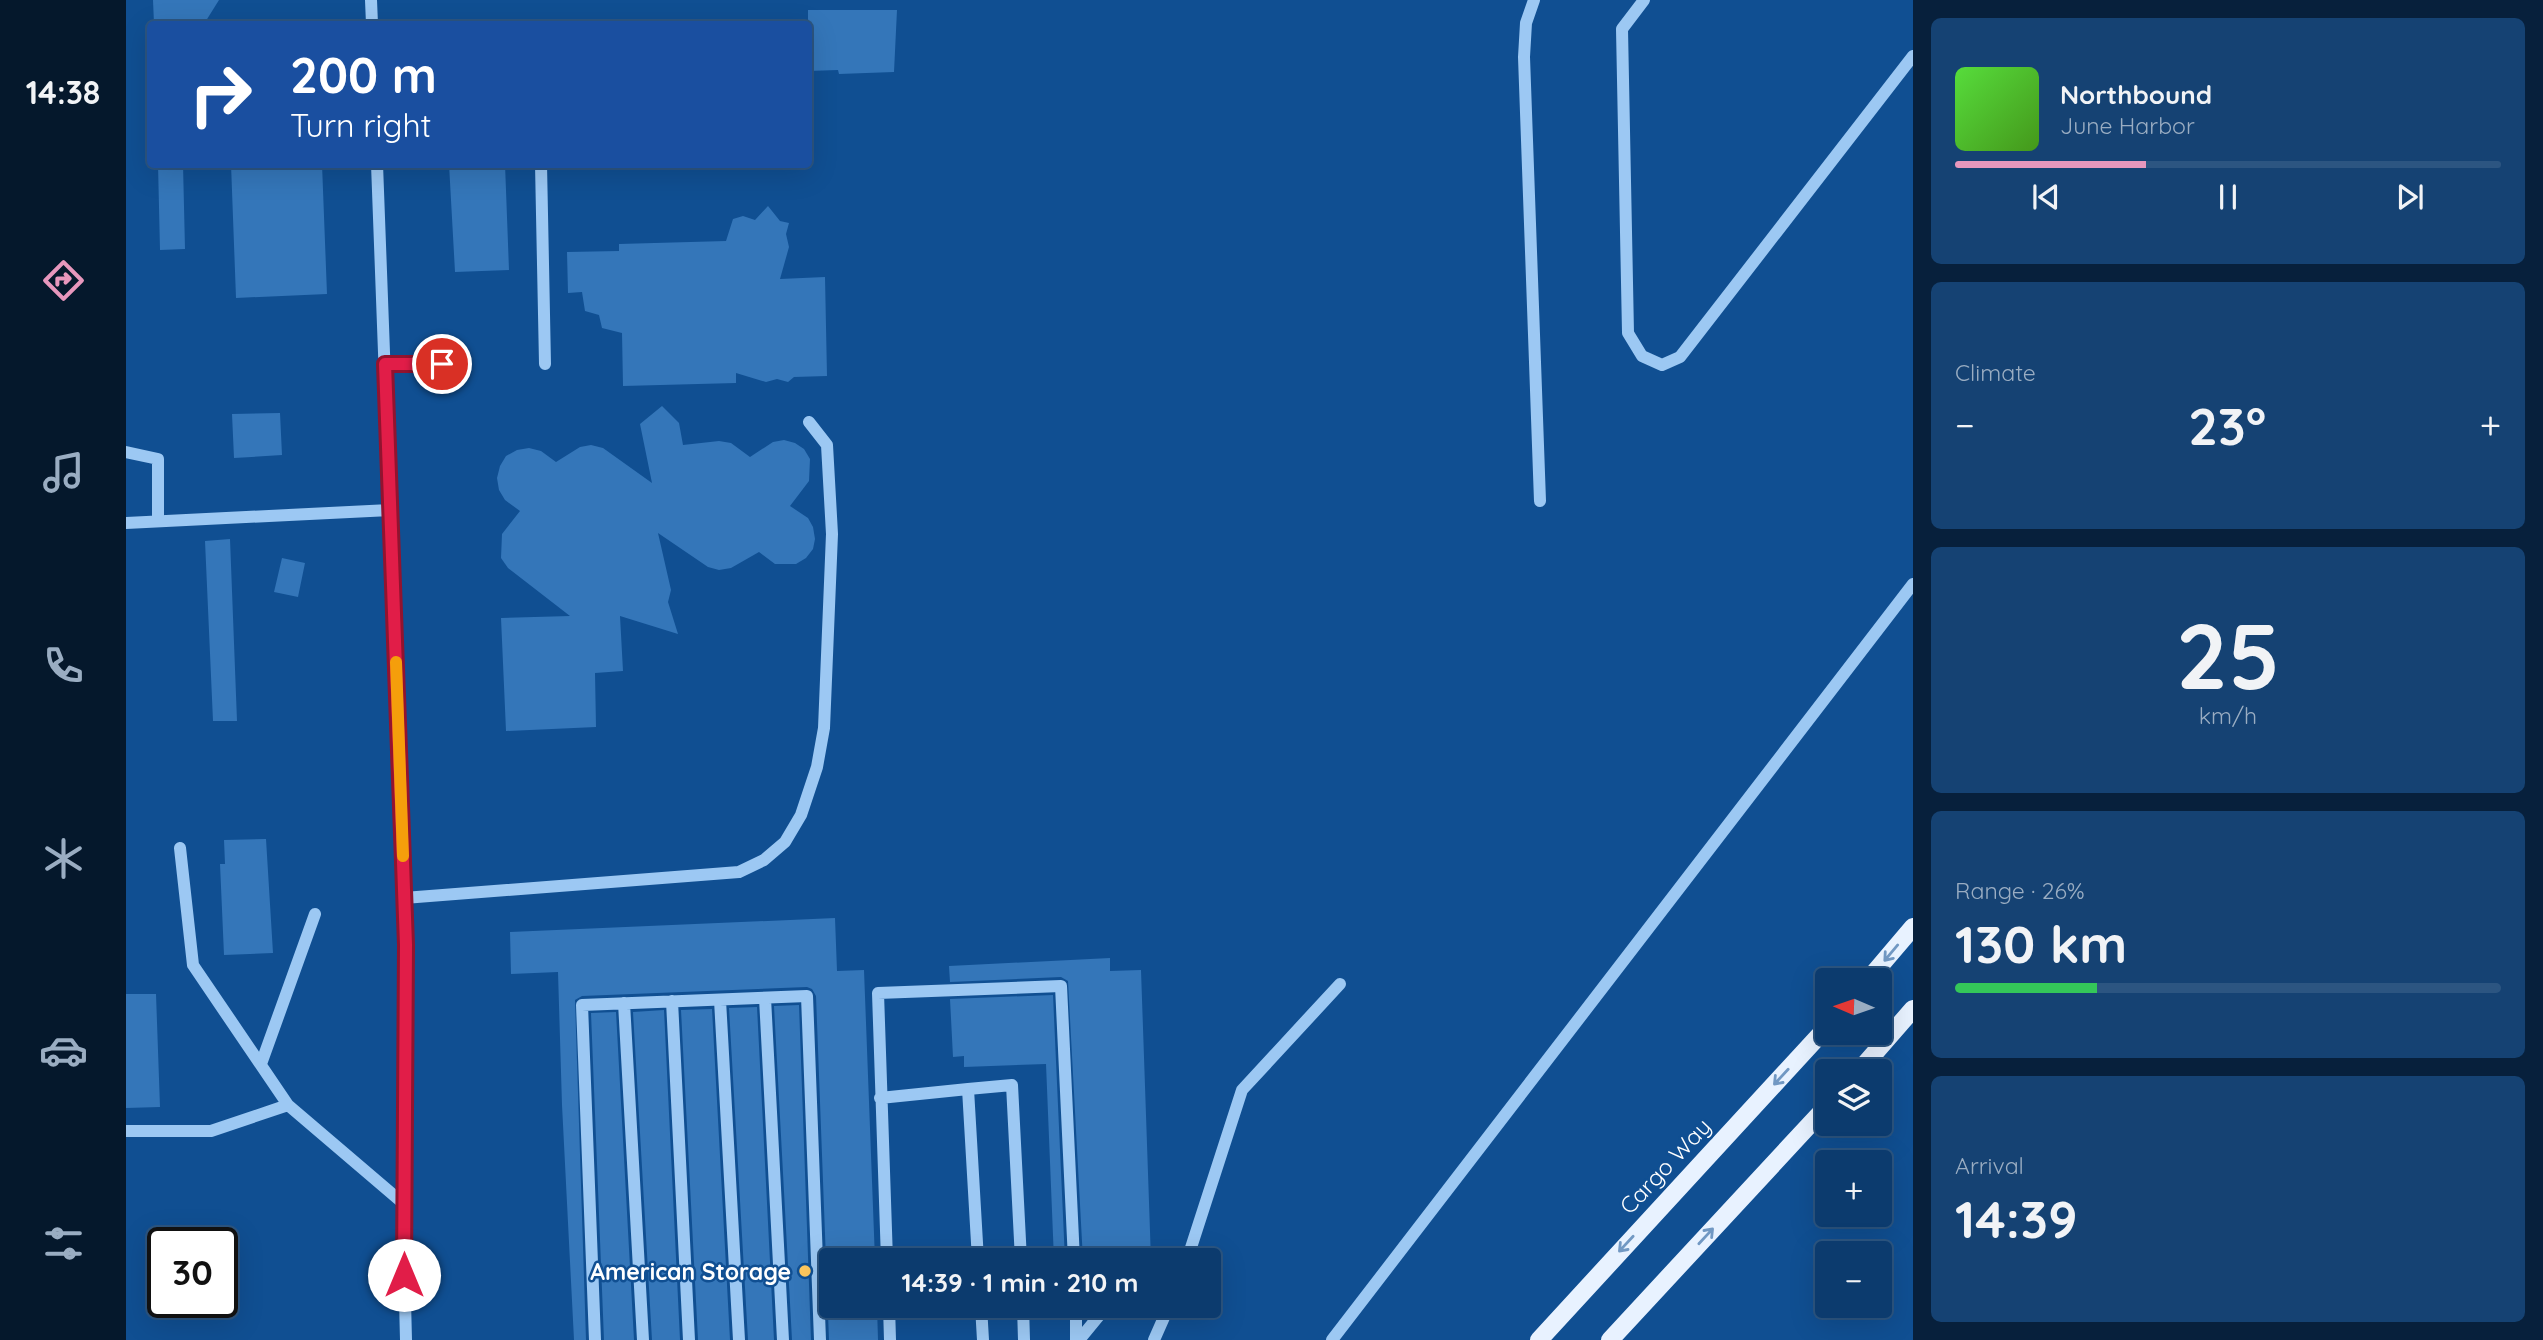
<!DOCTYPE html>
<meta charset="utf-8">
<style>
:root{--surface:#0c3b6e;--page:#154273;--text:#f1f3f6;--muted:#9aadc2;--line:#2c5581;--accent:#e797bd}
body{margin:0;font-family:Quicksand,sans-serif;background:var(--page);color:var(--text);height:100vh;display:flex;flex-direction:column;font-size:26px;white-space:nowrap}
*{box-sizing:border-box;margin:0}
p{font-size:23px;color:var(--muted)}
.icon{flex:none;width:38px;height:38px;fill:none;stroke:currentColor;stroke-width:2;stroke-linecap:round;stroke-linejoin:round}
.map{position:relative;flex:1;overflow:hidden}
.details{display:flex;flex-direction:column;gap:18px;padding:18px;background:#07203c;width:630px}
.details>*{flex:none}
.banner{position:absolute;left:21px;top:21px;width:665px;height:147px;border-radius:7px;box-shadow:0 7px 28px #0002,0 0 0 2px var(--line);background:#1a4fa0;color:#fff;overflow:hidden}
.needle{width:46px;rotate:272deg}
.controls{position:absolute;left:1689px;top:968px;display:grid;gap:14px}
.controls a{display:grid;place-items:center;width:77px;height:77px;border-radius:7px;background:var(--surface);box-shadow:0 7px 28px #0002,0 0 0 2px var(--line);font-size:35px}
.speed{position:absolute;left:21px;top:1227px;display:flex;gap:14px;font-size:35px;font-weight:700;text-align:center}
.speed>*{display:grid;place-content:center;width:91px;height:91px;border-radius:50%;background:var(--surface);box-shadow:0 7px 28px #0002,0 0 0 2px var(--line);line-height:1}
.speed .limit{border:4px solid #111;border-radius:10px;background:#fff;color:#111}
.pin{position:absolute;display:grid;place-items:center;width:60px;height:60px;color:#fff;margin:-30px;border:4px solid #fff;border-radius:50%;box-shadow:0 2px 7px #0007}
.me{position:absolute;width:77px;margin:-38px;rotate:0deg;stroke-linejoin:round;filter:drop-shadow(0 0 5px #0008)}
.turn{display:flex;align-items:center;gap:24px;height:147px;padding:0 28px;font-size:32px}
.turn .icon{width:91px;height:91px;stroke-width:2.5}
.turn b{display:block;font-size:49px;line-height:60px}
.big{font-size:52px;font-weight:800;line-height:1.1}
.details .tile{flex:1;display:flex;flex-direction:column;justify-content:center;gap:10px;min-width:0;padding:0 24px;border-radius:10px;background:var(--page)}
.details .dial{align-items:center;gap:0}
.dial b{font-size:91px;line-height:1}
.song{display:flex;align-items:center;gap:21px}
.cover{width:84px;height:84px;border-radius:10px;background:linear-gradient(135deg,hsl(110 70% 55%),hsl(100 70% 35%))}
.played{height:7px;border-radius:4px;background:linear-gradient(90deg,var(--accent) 35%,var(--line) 35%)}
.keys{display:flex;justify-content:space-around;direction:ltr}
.heat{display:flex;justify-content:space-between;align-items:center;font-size:38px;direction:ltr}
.charge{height:10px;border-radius:5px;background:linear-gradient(90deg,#34c759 26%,var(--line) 0)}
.trip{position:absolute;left:693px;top:1248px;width:402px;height:70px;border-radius:7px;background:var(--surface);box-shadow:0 7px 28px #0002,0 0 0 2px var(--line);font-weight:800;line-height:70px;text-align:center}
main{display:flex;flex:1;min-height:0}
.tabs{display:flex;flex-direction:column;width:126px;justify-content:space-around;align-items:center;background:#05182c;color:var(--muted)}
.tabs .icon{width:49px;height:49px}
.tabs .active{color:var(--accent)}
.tabs b{font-size:32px;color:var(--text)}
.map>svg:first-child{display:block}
.building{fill:#3476b9}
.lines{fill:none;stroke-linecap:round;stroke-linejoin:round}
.minor{stroke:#9cc8f3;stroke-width:12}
.major{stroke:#e8f2ff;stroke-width:18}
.oneway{stroke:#7198c3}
.route-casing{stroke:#92132f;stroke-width:18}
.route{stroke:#e11d48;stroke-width:12}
.slow{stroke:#f59e0b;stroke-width:12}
.poi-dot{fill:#ffc95e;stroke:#104f92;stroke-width:2.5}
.labels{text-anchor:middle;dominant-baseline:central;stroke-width:5;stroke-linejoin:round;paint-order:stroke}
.street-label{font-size:23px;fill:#fff;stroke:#104f92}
.poi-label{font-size:23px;font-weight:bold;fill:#fff;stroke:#104f92;text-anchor:end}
</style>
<main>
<nav class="tabs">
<b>14:38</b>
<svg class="icon active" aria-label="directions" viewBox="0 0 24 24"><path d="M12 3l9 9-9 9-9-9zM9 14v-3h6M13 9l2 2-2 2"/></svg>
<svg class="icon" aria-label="music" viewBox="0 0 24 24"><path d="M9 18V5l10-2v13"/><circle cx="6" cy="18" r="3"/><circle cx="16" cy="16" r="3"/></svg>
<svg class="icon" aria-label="phone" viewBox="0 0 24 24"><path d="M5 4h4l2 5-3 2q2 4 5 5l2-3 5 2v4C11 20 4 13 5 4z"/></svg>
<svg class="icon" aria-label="climate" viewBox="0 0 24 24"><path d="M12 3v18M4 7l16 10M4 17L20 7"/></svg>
<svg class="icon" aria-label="car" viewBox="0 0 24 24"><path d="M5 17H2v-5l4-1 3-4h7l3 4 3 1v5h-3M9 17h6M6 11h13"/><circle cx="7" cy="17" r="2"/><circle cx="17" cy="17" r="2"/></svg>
<svg class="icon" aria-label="filters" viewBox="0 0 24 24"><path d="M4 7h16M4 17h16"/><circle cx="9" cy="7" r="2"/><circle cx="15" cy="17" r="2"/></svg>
</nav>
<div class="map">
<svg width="1787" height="1340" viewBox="0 0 1787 1340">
<rect width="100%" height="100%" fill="#104f92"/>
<!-- building -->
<path class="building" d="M27,0H93L78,24H28Z
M682,10H771L768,72L713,74L712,70L682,71Z
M32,164H57L59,249L34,250Z
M105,164H196L201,294L110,298Z
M323,164H379L383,270L329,272Z
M642,206L654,221L663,223L660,234L663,247L654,279L699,277L701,376L668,377L662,382L651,379L640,382L610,373V383L497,386L496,333L476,328L473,315L459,311L456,292L442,293L441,252L493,251V244L600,241L607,219L617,216L629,220Z
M536,406L553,423L557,445L593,441L605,443L624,457L647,442L658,440L669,443L678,449L684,459L683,481L664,506L682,518L687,527L689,539L687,549L680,558L670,564H649L633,552L605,568L593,570L582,567L532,533L545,590L542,602L552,634L494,616L497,671L469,673L470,727L380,731L375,618L444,616L382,568L375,558L376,534L394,511L379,500L373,490L371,478L374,466L380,456L391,450L403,448L415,451L430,462L454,447L465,445L477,448L526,483L514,424Z
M154,413L156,455L108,458L106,414Z
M104,539L111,721H87L79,541Z
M156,558L179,563L172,597L148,592Z
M140,839L147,953L98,955L94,864H99L98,840Z
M709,918L711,971L738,970L749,1260H705V1306H751L752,1340H703L690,996L686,989L681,987L456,996L449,1000L460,1340H448L436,1105L432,972L385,974L384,932Z
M984,958V971L1015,970L1025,1260H957L942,981L935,977L824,982L823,966Z
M0,994H30L34,1107L0,1108Z
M927,995L939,1260H928L920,1064L838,1067V1056L827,1057L824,999Z
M673,1005L685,1340H666L648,1006Z
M631,1007L648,1340H622L603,1008Z
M586,1009L604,1340H572L555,1010Z
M538,1010L554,1340H526L507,1012Z
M490,1012L508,1340H478L465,1013Z"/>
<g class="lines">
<!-- minor -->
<path class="minor" d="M245,0L246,24
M1408,0L1400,23L1398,57L1414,501
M1518,0L1496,29L1502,333L1516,356L1536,365L1554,357L1787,56
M251,164L280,945L278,1260L280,1340
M415,164L419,364
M259,364H316
M0,452L32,459V521
M0,523L264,510
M54,848L67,965L162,1105
M278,898L613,872L638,860L659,842L675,815L691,767L698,728L706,534L701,445L683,422
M639,998L657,1340
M594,1000L613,1340
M546,1001L563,1340
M498,1003L517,1340
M135,1064L189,914
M754,1098L842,1089
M0,1131H85L162,1105L278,1204
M761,1260L752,993L935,986L948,1260
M852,1260L842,1089L886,1085L895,1260
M1061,1260L1116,1090L1214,984
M763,1306L764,1340
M855,1306L857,1340
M897,1306L898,1340
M950,1306V1340
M469,1340L456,1005L681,996L694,1340
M953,1340L981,1306
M1028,1340L1043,1306
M1206,1340L1787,584"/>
<!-- major -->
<path class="major" d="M1742,980L1787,927
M1733,1071L1787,1009
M1413,1340L1701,1027
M1484,1340L1701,1106"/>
</g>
<!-- one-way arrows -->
<defs><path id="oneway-shaft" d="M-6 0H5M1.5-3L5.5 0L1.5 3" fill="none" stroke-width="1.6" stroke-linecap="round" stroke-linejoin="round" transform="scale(1.75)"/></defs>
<g class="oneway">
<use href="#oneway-shaft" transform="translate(1765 953) rotate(130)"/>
<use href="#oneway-shaft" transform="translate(1655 1077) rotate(133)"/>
<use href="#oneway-shaft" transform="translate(1580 1236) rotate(-47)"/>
<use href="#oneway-shaft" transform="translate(1500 1244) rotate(133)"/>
</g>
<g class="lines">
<!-- route casing -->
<g class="route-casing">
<path id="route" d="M278,1275L280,945L259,364H316"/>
</g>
<!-- route -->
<use href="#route" class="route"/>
<!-- slow -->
<path class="slow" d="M270,662L277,856"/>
</g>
<!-- markers -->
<circle class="poi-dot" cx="679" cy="1271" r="7"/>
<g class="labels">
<!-- street labels -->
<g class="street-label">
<text transform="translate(1539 1166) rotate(-47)">Cargo Way</text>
</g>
<!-- poi labels -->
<g class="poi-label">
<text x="665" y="1271">American Storage</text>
</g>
</g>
</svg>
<div class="controls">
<a><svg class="needle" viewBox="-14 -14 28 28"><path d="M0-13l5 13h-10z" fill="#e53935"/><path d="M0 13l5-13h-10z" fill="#9aadc2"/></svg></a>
<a><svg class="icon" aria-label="layers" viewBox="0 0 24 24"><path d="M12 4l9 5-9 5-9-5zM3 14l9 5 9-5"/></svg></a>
<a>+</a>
<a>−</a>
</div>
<div class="speed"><div class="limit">30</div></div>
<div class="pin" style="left:316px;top:364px;background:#d93025"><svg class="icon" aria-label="arrive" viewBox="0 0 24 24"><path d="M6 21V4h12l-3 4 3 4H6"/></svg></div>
<svg class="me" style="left:278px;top:1275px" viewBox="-20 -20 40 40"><circle r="19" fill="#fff"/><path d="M0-13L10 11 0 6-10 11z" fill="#e11d48"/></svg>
<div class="trip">14:39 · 1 min · 210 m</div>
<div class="banner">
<div class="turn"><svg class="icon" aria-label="right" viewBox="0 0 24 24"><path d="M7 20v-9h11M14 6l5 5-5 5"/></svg><div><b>200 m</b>Turn right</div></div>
</div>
</div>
<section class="details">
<div class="tile">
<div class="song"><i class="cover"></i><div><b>Northbound</b><p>June Harbor</p></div></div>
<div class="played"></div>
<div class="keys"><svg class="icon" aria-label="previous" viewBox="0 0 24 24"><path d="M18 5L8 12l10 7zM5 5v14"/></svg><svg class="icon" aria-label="pause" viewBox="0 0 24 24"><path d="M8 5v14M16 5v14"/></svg><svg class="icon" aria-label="next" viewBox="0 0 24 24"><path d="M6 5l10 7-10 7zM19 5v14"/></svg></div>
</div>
<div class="tile"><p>Climate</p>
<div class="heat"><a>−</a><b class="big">23°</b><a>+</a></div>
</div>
<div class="tile dial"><b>25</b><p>km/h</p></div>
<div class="tile"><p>Range · 26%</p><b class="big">130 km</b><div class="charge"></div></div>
<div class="tile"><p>Arrival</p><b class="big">14:39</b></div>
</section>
</main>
